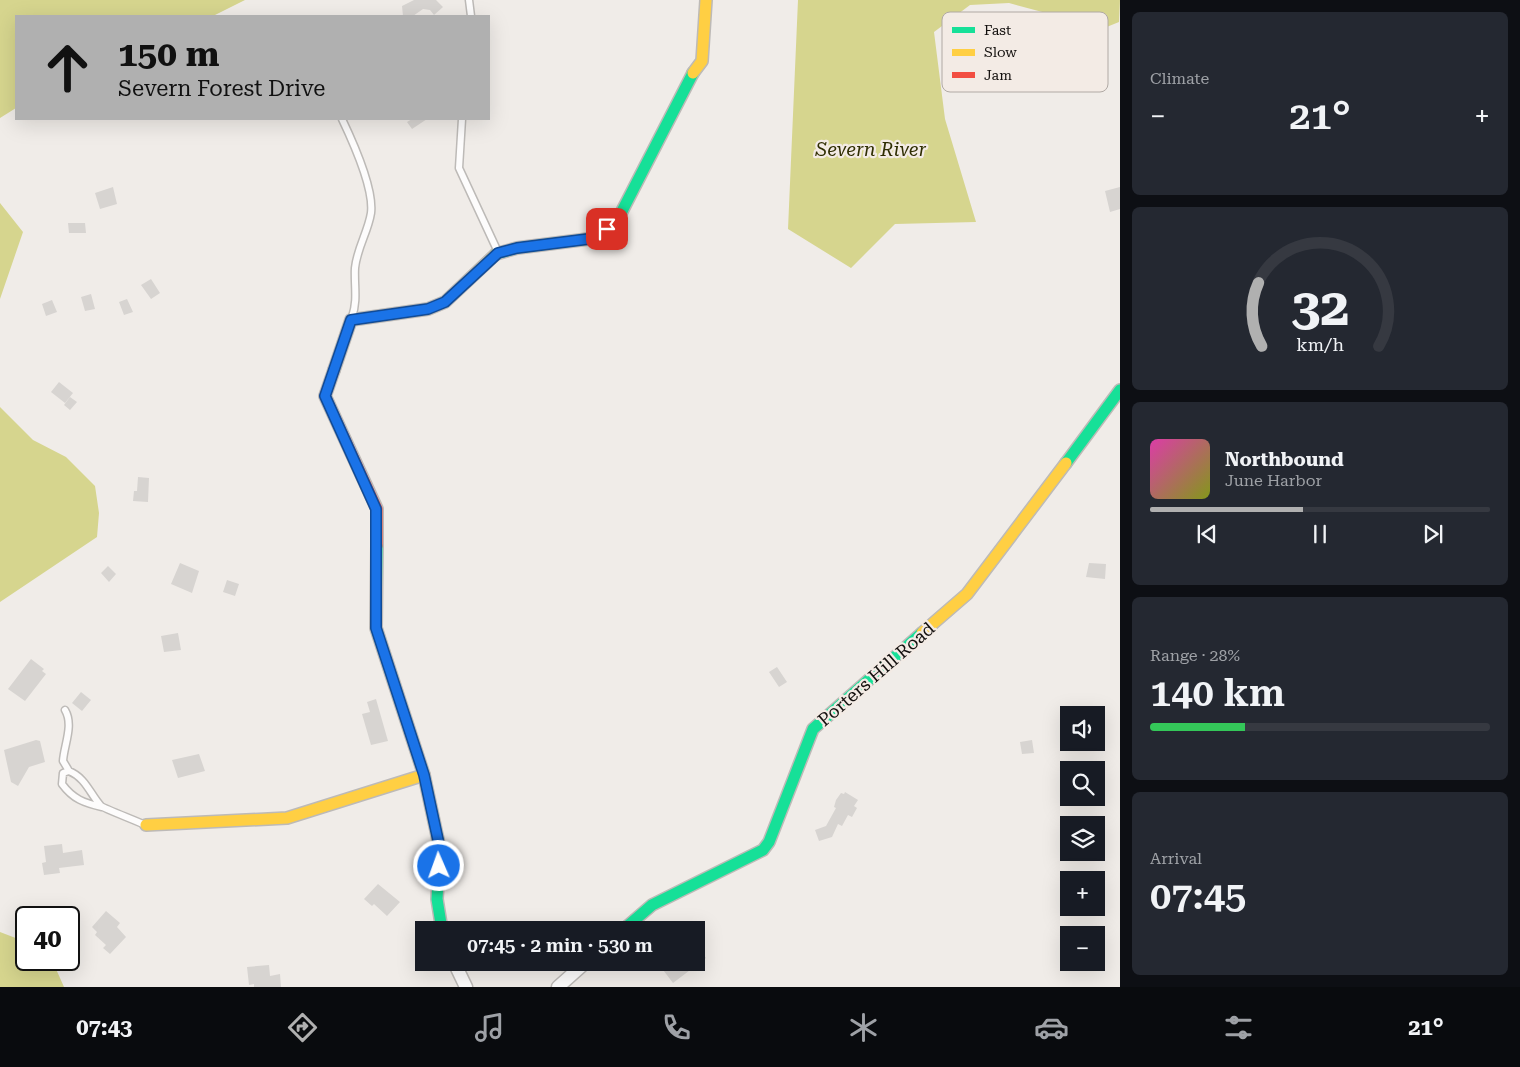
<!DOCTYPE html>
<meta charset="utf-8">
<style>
:root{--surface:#171b24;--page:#242831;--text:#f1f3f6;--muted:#9ea1a6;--line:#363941;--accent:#b0b0b0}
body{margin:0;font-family:"Roboto Serif",serif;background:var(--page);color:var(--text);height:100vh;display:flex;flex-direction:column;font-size:19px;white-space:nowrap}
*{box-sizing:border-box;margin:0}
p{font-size:16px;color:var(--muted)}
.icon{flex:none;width:28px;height:28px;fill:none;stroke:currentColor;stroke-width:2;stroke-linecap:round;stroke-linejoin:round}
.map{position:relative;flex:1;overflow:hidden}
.panel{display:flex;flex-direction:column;gap:12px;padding:12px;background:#0d0f14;width:400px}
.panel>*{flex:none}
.hud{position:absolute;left:15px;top:15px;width:475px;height:105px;border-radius:0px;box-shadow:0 5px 20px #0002;background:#b0b0b0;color:#111;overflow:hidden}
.tools{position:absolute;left:1060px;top:706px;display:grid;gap:10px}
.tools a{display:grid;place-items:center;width:45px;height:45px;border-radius:0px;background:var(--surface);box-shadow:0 5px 20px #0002;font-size:25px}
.speed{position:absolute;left:15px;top:906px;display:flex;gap:10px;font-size:25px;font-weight:700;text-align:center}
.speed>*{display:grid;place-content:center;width:65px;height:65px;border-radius:50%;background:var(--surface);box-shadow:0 5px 20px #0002;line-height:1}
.speed .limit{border:2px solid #111;border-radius:8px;background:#fff;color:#111}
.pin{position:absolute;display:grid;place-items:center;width:42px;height:42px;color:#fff;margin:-21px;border-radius:10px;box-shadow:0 2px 8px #0006}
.me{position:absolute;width:55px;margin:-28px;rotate:358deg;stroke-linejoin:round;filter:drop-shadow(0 0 4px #0008)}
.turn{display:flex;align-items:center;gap:18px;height:105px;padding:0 20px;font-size:22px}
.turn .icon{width:65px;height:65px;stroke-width:2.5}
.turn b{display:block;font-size:35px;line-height:42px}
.big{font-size:38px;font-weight:600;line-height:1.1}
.panel .card{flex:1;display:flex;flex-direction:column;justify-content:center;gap:8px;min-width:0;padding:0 18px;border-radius:8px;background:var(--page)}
.panel .dial{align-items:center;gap:0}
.dial svg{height:130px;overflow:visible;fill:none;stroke:var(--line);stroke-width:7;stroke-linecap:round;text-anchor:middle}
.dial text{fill:var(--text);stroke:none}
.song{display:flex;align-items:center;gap:15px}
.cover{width:60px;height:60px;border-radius:8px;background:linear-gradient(135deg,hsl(320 70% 55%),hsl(70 70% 35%))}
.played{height:5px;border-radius:2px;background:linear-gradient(90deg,var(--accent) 45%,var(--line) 45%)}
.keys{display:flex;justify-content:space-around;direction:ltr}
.heat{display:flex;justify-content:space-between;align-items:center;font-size:28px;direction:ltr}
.charge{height:8px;border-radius:4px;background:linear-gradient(90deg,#34c759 28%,var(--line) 0)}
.trip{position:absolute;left:415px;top:921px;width:290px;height:50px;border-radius:0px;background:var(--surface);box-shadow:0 5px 20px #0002;font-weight:600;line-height:50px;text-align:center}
.menu{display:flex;height:80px;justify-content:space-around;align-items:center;background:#090b0e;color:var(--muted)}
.menu .icon{width:35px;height:35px}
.menu .on{color:var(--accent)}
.menu b{font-size:22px;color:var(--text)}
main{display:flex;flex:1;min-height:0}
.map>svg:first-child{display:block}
.water{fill:#d6d58e}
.building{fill:#d7d4d1}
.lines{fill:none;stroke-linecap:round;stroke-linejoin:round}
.lane-casing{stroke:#bdbab7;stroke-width:9}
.street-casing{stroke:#bdbab7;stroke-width:15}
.fast-casing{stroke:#bdbab7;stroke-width:14}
.slow-casing{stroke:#bdbab7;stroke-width:14}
.jam-casing{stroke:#bdbab7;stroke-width:14}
.lane{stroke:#fdfcfc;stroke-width:6}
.street{stroke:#fdfcfc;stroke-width:12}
.fast{stroke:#16e098;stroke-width:11}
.slow{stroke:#ffcf43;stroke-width:11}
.jam{stroke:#f24e42;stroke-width:11}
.route-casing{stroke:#114b97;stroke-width:12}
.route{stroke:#1a73e8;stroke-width:9}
.labels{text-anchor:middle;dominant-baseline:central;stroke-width:4.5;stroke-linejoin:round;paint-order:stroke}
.street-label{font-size:18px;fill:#13100e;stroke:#f3ebe5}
.water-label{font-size:19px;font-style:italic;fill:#2f2e02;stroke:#f3ebe5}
.key{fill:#f3ebe5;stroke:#b0a9a4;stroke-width:1}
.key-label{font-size:14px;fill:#13100e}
</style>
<main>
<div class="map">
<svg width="1120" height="987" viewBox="0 0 1120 987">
<rect width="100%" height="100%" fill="#f0ece8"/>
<!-- water -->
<path class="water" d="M0,0H245L213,16H16V108L0,118Z
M798,0H1120L1119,22L1077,39L1046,13L1009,3L970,5L934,32L945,119L976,222L895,224L851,268L788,229Z
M0,203L23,232L0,299Z
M0,407L33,440L66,457L95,486L99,513L97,537L0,602Z
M0,932L26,942V960H47L56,969L64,987H0Z"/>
<!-- building -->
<path class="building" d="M414,0H436L443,7L434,15L430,10L423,9L413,16H403L402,6Z
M412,119H427L412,129L407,122Z
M113,187L117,204L100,209L95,193Z
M1120,187V209L1110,212L1105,191Z
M68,223H85L86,233H69Z
M151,279L160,293L151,299L141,285Z
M91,294L95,309L85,311L81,297Z
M127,299L133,312L124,315L119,302Z
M52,300L57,312L46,316L42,304Z
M59,382L73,393L65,403L51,392Z
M70,397L77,402L70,410L64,405Z
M138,477L149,478L148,502L133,501L134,491H137Z
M180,563L199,571L192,593L171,584Z
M1089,563L1106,564L1105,579L1086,577Z
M108,566L116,574L109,582L101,573Z
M227,580L239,584L235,596L223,592Z
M178,633L181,650L164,652L161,636Z
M31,659L44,669L42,671L46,674L25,701L8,689Z
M777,667L787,682L779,687L769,672Z
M81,692L91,700L82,711L72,703Z
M376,699L388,741L371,745L362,714L370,712L367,702Z
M36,740L40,741L45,762L29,767L18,786L11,782L4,750Z
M1032,740L1034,753L1022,754L1020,742Z
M199,754L205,771L178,778L172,760Z
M845,792L858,800L854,806L857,808L852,817L848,815L842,826L838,824L832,837L819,841L815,830L826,826L836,808L834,807L836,800L841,793L844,794Z
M62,844L63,853L82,850L84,865L59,868L60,873L44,875L42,863L46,862L44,846Z
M378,884L400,902L387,916L374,904L372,906L364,899Z
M106,911L120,923L117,927L126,937L110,954L103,948L106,945L95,935L97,932L92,927Z
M696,945L706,958L673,983L657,962H696Z
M269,965L270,976L280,974L281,987H254V984L249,985L247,967Z"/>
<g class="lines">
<!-- lane casing -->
<g class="lane-casing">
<path id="lane" d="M469,0L471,16
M342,119C352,140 374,189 371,213C368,232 357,248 355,268C354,285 358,300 352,317
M462,119L459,168L498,252
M65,710C74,725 64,745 63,761L69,771
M102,807C84,803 73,799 62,784L63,773L69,771C86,778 90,794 101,806C105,809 137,821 145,825"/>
</g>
<!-- street casing -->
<g class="street-casing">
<path id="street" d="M454,962L466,987
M558,987L586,962"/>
</g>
<!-- fast casing -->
<g class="fast-casing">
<path id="fast" d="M496,254L517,248L596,238L618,219L693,73
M1066,463L1120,390
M377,546L376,628L424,775L440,849L437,899L442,930
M623,930L652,905L763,850L769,842L813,729L922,633"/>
</g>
<!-- slow casing -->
<g class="slow-casing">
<path id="slow" d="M693,73L702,61L706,0
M334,370L351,320L428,309L445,302L496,254
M922,633L967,594L1066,463
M146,825L287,818L424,775"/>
</g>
<!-- jam casing -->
<g class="jam-casing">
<path id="jam" d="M334,370L325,396L377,509V546"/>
</g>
<!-- lane -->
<use href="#lane" class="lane"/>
<!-- street -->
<use href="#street" class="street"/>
<!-- fast -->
<use href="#fast" class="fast"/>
<!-- slow -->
<use href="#slow" class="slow"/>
<!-- jam -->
<use href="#jam" class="jam"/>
</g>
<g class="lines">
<!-- route casing -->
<g class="route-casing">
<path id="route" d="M439,866L440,849L424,775L376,628V509L325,396L351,320L428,309L445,302L498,253L517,248L596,238L607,229"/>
</g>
<!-- route -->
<use href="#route" class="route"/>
</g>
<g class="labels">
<!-- street labels -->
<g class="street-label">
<text transform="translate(876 674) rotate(-41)">Porters Hill Road</text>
</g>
<!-- water labels -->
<g class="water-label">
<text x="871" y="149">Severn River</text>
</g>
</g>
<!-- legend -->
<rect x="942" y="12" width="166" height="80" rx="8" class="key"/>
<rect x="952" y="27" width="23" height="6" fill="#16e098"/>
<rect x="952" y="49" width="23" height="7" fill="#ffcf43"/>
<rect x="952" y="72" width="23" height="6" fill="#f24e42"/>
<g class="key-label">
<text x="984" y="35">Fast</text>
<text x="984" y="57">Slow</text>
<text x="984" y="80">Jam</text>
</g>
</svg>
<div class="tools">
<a><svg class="icon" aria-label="sound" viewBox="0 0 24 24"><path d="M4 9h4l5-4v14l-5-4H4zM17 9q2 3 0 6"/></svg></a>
<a><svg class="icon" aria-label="search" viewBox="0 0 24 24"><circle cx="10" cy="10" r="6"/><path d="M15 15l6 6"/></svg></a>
<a><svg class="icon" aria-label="layers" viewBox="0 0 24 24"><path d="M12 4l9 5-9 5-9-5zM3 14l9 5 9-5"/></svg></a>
<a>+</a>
<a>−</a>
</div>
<div class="speed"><div class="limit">40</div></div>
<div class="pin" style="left:607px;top:229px;background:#d93025"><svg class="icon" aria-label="arrive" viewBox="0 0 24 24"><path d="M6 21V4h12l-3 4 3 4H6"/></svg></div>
<svg class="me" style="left:439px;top:866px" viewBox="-20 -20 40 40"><circle r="17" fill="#1a73e8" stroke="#fff" stroke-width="3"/><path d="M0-11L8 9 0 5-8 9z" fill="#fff"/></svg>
<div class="trip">07:45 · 2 min · 530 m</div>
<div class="hud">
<div class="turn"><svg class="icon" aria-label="ahead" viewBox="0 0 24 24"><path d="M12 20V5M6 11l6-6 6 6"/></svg><div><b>150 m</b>Severn Forest Drive</div></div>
</div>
</div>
<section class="panel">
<div class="card"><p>Climate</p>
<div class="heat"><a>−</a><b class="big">21°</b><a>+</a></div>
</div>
<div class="card dial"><svg viewBox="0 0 100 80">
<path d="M14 69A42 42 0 1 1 86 69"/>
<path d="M14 69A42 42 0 0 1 12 30" stroke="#b0b0b0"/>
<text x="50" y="56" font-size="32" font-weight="700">32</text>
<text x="50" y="72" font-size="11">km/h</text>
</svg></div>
<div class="card">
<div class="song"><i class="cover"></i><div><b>Northbound</b><p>June Harbor</p></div></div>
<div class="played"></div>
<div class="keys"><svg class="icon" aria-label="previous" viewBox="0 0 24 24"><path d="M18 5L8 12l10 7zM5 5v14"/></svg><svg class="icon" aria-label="pause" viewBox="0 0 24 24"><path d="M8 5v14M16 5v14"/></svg><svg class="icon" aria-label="next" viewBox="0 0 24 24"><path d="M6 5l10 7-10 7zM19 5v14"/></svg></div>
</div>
<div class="card"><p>Range · 28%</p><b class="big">140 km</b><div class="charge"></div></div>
<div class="card"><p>Arrival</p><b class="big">07:45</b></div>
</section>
</main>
<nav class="menu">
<b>07:43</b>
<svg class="icon on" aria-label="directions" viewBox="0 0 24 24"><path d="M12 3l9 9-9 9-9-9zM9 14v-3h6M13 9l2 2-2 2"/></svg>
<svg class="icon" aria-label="music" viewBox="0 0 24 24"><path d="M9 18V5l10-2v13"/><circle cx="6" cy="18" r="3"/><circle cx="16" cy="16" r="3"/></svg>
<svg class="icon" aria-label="phone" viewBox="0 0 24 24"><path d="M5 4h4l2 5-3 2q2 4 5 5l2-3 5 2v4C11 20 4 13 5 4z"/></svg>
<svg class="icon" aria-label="climate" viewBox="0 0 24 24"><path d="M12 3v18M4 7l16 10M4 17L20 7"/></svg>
<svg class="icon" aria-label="car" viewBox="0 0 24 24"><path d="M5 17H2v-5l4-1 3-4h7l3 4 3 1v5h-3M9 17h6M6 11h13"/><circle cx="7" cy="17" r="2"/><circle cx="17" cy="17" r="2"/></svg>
<svg class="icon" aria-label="filters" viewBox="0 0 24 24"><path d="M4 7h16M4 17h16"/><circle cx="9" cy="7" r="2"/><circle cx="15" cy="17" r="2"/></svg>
<b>21°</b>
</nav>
